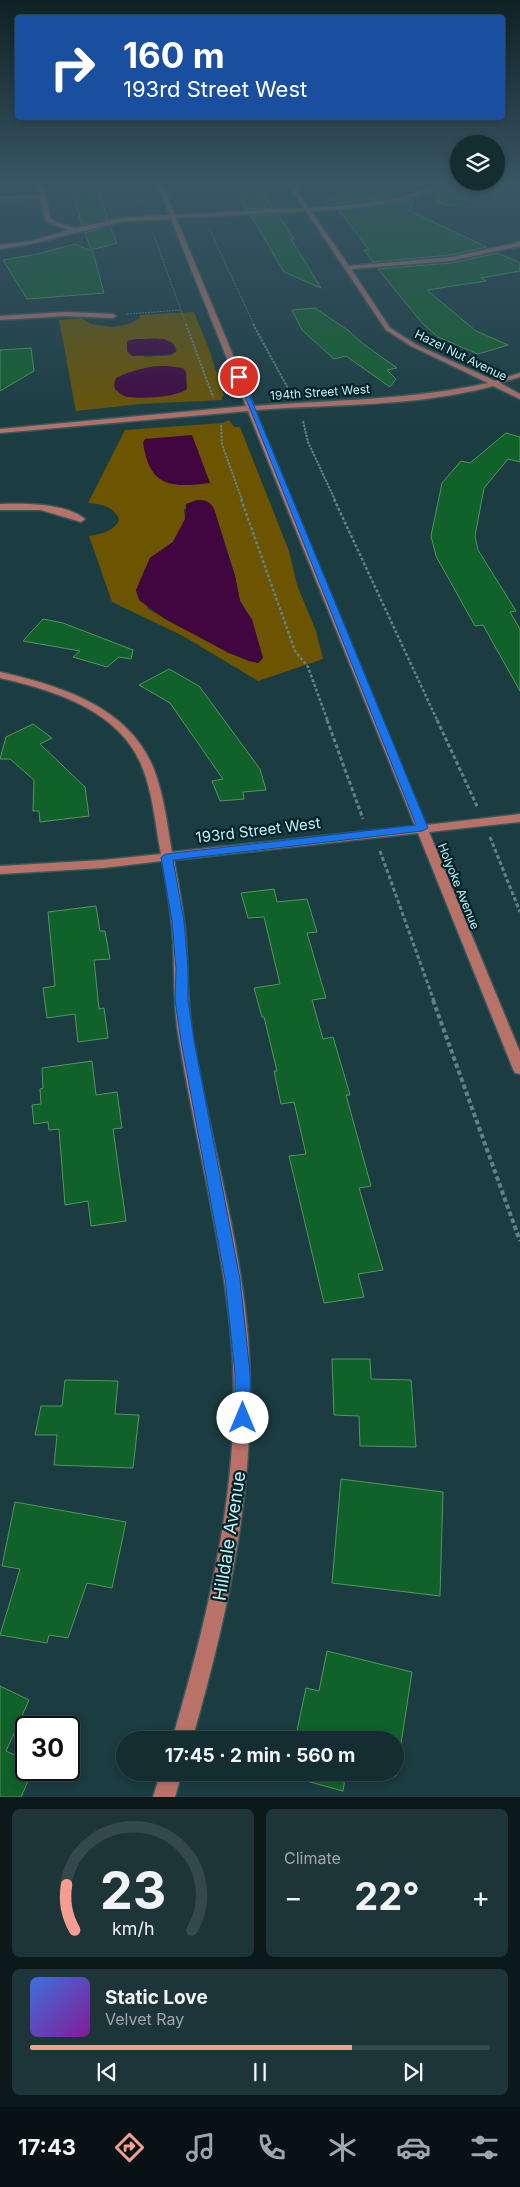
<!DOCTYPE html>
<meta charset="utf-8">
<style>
:root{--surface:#142d31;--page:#1d3539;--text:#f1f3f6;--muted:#9da8ab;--line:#33494d;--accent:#f59d90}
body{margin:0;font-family:Inter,sans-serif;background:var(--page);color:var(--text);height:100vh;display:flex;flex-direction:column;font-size:19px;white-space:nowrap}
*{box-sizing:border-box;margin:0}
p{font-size:16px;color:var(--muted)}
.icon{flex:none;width:28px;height:28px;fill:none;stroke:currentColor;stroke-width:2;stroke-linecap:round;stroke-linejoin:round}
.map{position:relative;height:1797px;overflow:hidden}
.details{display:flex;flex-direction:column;gap:12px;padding:12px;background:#0b191b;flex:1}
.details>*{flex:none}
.top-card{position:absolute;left:15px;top:15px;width:490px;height:105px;border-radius:5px;box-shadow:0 2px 8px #0003,0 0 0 1px var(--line);background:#1a4fa0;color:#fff;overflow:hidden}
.buttons{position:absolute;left:450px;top:135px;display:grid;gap:10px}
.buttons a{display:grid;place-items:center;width:55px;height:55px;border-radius:50%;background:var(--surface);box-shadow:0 2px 8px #0003,0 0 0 1px var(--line);font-size:25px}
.speed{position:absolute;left:15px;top:1716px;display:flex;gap:10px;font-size:25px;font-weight:700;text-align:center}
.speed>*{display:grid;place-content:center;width:65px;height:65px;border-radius:50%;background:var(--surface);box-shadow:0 2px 8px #0003,0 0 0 1px var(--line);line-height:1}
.speed .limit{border:2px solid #111;border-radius:8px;background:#fff;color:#111}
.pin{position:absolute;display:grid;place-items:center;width:42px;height:42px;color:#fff;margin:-21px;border:2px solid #fff;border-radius:50%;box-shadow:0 1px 5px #0007}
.me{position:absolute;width:55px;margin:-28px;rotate:0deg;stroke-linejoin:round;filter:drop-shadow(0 0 4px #0008)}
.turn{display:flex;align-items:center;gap:18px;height:105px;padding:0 25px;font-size:22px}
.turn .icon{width:65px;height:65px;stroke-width:2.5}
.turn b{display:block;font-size:35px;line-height:42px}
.big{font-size:38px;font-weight:700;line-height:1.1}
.details .card{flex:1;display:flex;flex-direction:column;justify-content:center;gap:8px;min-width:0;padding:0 18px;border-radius:8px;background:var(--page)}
.details .dial{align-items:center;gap:0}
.dial svg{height:130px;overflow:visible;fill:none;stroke:var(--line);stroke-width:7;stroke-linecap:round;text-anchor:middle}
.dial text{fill:var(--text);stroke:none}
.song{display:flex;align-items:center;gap:15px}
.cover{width:60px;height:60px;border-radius:8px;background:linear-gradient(135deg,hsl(220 70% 55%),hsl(290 70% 35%))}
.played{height:5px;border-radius:2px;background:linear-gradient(90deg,var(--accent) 70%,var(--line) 70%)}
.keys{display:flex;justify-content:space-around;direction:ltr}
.heat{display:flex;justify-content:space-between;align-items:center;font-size:28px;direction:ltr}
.details .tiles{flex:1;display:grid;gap:12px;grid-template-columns:1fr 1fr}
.card:last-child{grid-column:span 2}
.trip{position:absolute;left:116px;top:1731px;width:288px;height:50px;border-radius:25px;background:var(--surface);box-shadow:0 2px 8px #0003,0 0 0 1px var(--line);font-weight:700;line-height:50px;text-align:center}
.tab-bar{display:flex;height:80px;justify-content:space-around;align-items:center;background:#081214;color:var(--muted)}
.tab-bar .icon{width:35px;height:35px}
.tab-bar .active{color:var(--accent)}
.tab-bar b{font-size:22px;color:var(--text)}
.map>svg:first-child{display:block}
.green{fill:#6c5400;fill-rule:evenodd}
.water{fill:#410540}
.building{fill:#10612a;stroke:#569461}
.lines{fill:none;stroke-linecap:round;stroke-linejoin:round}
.minor-casing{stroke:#35595e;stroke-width:3}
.path-far4{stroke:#5d848a;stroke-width:1;stroke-dasharray:2 1;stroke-linecap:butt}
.path-far3{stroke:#5d848a;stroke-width:2;stroke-dasharray:2.5 1;stroke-linecap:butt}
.path-far2{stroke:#5d848a;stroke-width:2.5;stroke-dasharray:3 2;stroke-linecap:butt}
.path-far1{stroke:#5d848a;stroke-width:3;stroke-dasharray:4 2.5;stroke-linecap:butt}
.path{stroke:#5d848a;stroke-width:4;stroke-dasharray:4.5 3;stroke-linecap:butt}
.minor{fill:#b97268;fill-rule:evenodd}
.route{fill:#1a73e8;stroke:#114b97}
.labels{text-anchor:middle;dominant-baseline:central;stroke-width:4.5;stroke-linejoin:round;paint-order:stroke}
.far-street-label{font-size:12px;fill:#c0eff7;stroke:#012328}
.street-label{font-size:15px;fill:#c0eff7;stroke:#012328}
.near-street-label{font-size:18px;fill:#c0eff7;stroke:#012328}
</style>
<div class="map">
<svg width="520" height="1797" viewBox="0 0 520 1797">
<rect width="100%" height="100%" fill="#1b3c41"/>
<!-- green -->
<path class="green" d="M194,312L209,349L224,396H222V400L140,404L76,411L59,320L81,318L91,324L112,327L129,324L140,318V315ZM156,338L172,342L177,350L172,355L146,357L127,351V342L129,340ZM154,366H167L171,395L126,397L115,389L114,384L122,375Z
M229,420L234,427H240L289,551L297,585L316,631L323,659L258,681L183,636L112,602L89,536C100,534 116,531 119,519C114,506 100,504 88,503L125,430L223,423ZM184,509H214L235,576L240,601L252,620L263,658L258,663L229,653L148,609L139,583L150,558L173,542L185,519Z"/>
<!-- water -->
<path class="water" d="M135,339H164L174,345L176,352L166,355L132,356L127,351V342Z
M167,366L183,368L186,372L187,389C177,397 138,400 125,396C121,395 118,392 115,389L114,384L116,378C133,370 148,366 167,366Z
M192,435L210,483C170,488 150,487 143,443L145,439Z
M197,500C205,500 210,501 214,509L235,576L240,601L252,620L263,658L258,663L249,661L229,653L165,619L139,600L136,590L150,558L173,542L185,519L186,504Z"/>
<!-- building -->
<path class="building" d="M72,185H92L94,192H99L108,219L82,225L72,192H74Z
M238,185H258L273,208L246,209L239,197H245Z
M449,185H503L504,189L452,206L437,202L439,190Z
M376,187L401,195L330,205L325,200Z
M412,199H414L410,211L487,247L451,255L373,262L364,250H369L345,218L338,211L399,203Z
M278,214L294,239H291L321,288L284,272L251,216Z
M110,226L117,243L91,250L85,233Z
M75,244L93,252L104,293L27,299L3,260L37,254Z
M498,253L520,263V271L481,278L486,281L427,290L476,331L508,345L478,354L438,337L423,324L378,269L451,263Z
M315,308L349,331L362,343L397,368L387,370L396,379L390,387L346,356L334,359L302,330L292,310Z
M31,348L34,371L0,391V350Z
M506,433L520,437V462L508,459L484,488L475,536L478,550L516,611L510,612L520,629V691L483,625L475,626L436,556L431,536L442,483L461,461L470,463Z
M43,619L63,623L133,650L131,659L119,657L107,667L73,657L80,651L23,641Z
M169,669L199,686L260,769L266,790L243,792L244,799L220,801L212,781L223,779L170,703L139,685Z
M33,724L52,738L40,744L85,787L89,816L40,822L39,811H33L34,780L10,759H0L6,737Z
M274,889L277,902L307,899L317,932L307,933L326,998L312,1000L323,1039L333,1037L346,1081L350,1095H346L371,1186L359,1188L383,1270L358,1274L364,1297L324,1303L289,1156L306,1154L294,1102L281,1104L274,1071H277L264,1017H262L254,988L280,984L264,917L248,918L241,893Z
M96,906L100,931H105L110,959L94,960L99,1009L104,1008L108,1038L78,1042L75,1014L47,1018L43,988L55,986L48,912Z
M92,1061L96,1095L117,1092L122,1128L113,1129L126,1221L91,1226L88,1201L65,1205L59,1129L49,1130L48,1122L34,1124L32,1105L41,1104L40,1089L43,1088L42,1068Z
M332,1359H370L371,1379L411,1380L416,1447L360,1446L359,1416L334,1415Z
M65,1380L118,1381L115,1414L139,1415L133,1468L54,1465L57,1435H35L41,1406H62Z
M341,1479L443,1492L440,1596L332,1583Z
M15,1502L126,1522L112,1588L87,1583L68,1638L49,1635L47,1643L0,1635L20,1569L2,1566Z
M327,1651L412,1672L396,1776L383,1772H395V1740H295L306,1688L319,1691Z
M0,1686L29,1700L6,1751L26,1760V1770H33L21,1797H0Z
M289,1772H346L343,1791L288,1776Z"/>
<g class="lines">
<!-- minor casing -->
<g class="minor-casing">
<path id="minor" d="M38,185H44L50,218L57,223L76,228L120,218L170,215L157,185H163L175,215L304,208L288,185H294L309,208C339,206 369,204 398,198C414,194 430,185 447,185L399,201L349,209L311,211L349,266L451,257L520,242V246L451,261L351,269L390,328L415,344L495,381L520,373V377L500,383L520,394V399L493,386C416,407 335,404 255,410L426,825L520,814V822L429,832L520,1052V1074L515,1073L513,1069L418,833L174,860C179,886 184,913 186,940C188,973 187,1005 193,1038C210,1138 240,1237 248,1338C258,1476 230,1608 192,1740H172C210,1609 244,1472 231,1335C221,1235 195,1138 179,1039C173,1007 175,974 173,941C172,914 167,888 162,861L103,868L0,874V866L103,860L161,854C155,824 153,792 141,764C118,710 53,690 0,678V672C58,685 128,706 153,767C164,794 167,824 172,852L415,826L248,411L0,433V429L246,406L171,219L120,222L31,244L0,249V245L31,241L69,230L53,225L45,220L41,198L0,200V196L40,195ZM306,211L386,330L411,346L488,383C410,400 332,400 254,406L176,218Z
M66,312L113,314L116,316L113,318L66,316L0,320V316Z
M0,504C24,503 66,503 85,519L81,522L41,510H0Z
M161,1772H182L175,1797H153Z"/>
</g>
<!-- path-far4 -->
<path class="path-far4" d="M135,185L142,204
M187,185L194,201
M209,228L254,325
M153,233L181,310
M127,314L181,310L186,325"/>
<!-- path-far3 -->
<path class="path-far3" d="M186,324L213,397
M253,324L290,392
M303,421L308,442L335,500
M221,425L222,444L242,500"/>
<!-- path-far2 -->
<path class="path-far2" d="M241,499L295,651L308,667L328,722
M334,499L438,722"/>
<!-- path-far1 -->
<path class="path-far1" d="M327,720L363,819
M437,720L477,806
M490,837L520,912
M380,851L434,1001"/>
<!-- path -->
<path class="path" d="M433,1000L520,1241"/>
<!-- minor -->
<use href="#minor" class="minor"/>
</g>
<!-- sky -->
<linearGradient id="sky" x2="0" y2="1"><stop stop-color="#0f2124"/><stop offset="0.42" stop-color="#395665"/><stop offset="1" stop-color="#395665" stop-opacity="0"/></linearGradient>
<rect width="520" height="437" fill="url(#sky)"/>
<!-- route -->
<path class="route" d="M237,376L242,377L428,828L422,831L173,860L184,921L188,969V1000L194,1041L240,1279L250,1373L251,1418L249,1423L243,1425L237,1423L235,1418V1373L225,1279L181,1041L175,1000L176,969L172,921L161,857L166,854L416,825Z"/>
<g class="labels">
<!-- far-street labels -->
<g class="far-street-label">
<text transform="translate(461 355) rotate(26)">Hazel Nut Avenue</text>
<text transform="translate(320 392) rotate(-4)">194th Street West</text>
<text transform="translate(459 886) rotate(68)">Holyoke Avenue</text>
</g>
<!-- street labels -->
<g class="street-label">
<text transform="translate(258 830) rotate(-7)">193rd Street West</text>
</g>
<!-- near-street labels -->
<g class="near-street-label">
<text transform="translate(229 1536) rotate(-81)">Hilldale Avenue</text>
</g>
</g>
</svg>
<div class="buttons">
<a><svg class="icon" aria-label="layers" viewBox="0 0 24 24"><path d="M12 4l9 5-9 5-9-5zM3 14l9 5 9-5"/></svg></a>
</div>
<div class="speed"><div class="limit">30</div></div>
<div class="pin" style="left:239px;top:377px;background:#d93025"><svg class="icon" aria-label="arrive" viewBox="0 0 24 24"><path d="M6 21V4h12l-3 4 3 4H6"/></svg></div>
<svg class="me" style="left:243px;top:1418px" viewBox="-20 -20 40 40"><circle r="19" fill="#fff"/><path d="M0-13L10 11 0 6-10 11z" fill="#1a73e8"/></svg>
<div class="trip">17:45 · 2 min · 560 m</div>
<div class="top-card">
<div class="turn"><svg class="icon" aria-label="right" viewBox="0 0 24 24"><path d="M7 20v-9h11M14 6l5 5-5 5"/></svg><div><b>160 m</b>193rd Street West</div></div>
</div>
</div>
<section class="details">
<div class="tiles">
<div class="card dial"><svg viewBox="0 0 100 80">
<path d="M14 69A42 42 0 1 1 86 69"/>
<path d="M14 69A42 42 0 0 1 9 41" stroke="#f59d90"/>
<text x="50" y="56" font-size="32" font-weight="700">23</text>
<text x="50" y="72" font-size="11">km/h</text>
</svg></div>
<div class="card"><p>Climate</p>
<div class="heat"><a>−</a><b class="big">22°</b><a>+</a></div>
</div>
<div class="card">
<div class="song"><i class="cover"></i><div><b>Static Love</b><p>Velvet Ray</p></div></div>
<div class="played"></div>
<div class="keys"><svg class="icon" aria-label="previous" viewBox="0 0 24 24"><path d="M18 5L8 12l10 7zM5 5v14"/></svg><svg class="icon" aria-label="pause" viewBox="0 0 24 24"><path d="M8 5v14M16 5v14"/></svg><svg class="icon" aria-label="next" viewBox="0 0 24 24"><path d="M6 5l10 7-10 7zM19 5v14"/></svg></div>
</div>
</div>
</section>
<nav class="tab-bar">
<b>17:43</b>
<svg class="icon active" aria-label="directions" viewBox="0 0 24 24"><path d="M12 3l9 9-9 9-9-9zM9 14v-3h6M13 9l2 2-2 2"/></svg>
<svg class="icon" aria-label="music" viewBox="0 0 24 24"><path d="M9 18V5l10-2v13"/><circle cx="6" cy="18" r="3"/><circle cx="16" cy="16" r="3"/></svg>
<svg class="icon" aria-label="phone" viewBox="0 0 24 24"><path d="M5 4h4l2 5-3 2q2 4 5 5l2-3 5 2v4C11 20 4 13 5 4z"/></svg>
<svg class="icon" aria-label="climate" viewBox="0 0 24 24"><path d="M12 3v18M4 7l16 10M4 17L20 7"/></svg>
<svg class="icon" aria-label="car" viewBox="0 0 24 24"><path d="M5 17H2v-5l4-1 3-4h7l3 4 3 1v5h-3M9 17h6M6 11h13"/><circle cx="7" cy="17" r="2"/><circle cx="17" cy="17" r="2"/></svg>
<svg class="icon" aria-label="filters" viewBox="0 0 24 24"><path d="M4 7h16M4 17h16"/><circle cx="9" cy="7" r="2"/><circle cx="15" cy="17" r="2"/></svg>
</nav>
